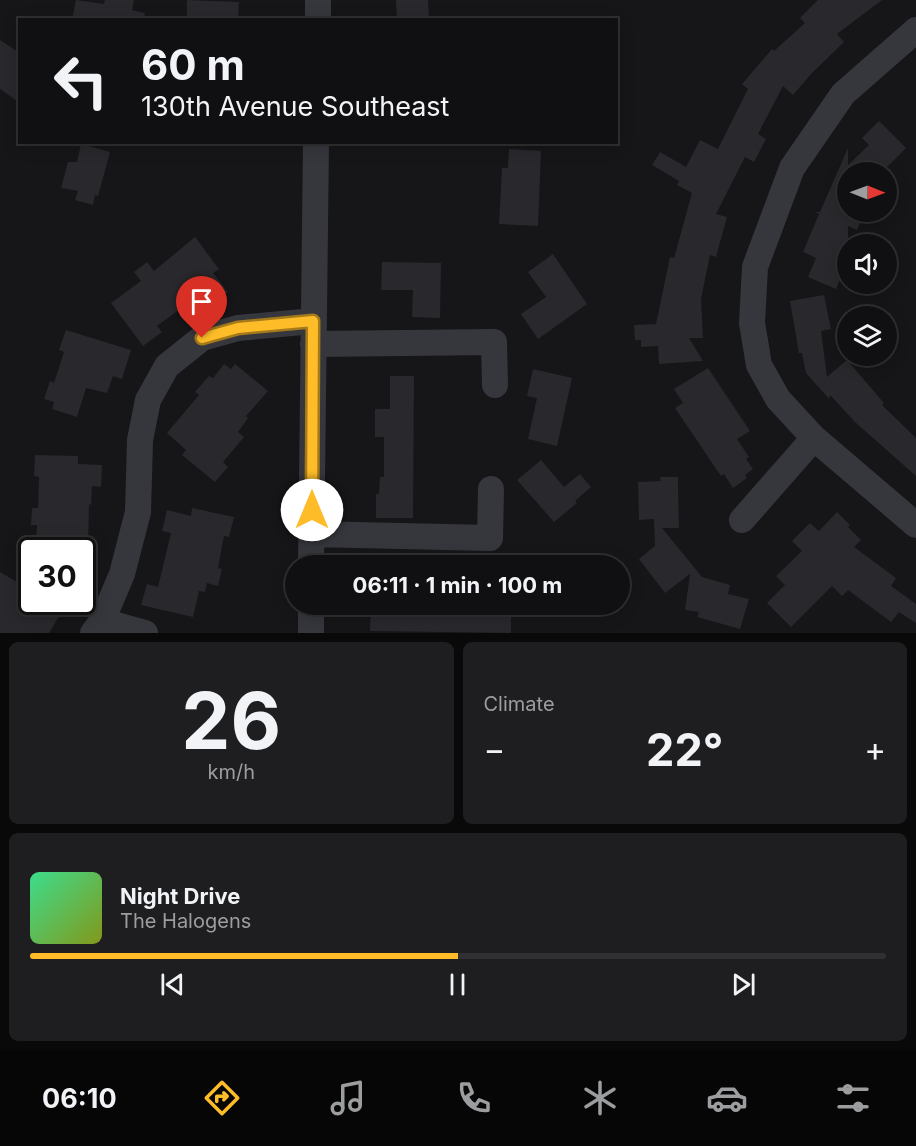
<!DOCTYPE html>
<meta charset="utf-8">
<style>
:root{--surface:#101012;--page:#1e1e20;--text:#f1f3f6;--muted:#9c9d9f;--line:#303032;--accent:#fdbc28}
body{margin:0;font-family:Inter,sans-serif;background:var(--page);color:var(--text);height:100vh;display:flex;flex-direction:column;font-size:22px;white-space:nowrap}
*{box-sizing:border-box;margin:0}
p{font-size:20px;color:var(--muted)}
.icon{flex:none;width:33px;height:33px;fill:none;stroke:currentColor;stroke-width:2;stroke-linecap:round;stroke-linejoin:round}
.map{position:relative;height:633px;overflow:hidden}
.side{display:flex;flex-direction:column;gap:9px;padding:9px;background:#09090a;flex:1}
.side>*{flex:none}
.guide{position:absolute;left:18px;top:18px;width:600px;height:126px;border-radius:0px;box-shadow:0 3px 15px #0003,0 0 0 2px var(--line);background:#101012;color:var(--text);overflow:hidden}
.needle{width:39px;rotate:91deg}
.fabs{position:absolute;left:837px;top:162px;display:grid;gap:12px}
.fabs a{display:grid;place-items:center;width:60px;height:60px;border-radius:50%;background:var(--surface);box-shadow:0 3px 15px #0003,0 0 0 2px var(--line);font-size:30px}
.speed{position:absolute;left:18px;top:537px;display:flex;gap:12px;font-size:30px;font-weight:700;text-align:center}
.speed>*{display:grid;place-content:center;width:78px;height:78px;border-radius:50%;background:var(--surface);box-shadow:0 3px 15px #0003,0 0 0 2px var(--line);line-height:1}
.speed .limit{border:3px solid #111;border-radius:9px;background:#fff;color:#111}
.pin{position:absolute;display:grid;place-items:center;width:51px;height:51px;color:#fff;margin:-62px -26px;border-radius:50% 50% 50% 0;rotate:-45deg;box-shadow:0 0 6px #0007}
.pin .icon{rotate:45deg}
.me{position:absolute;width:66px;margin:-33px;rotate:0deg;stroke-linejoin:round;filter:drop-shadow(0 0 4px #0008)}
.turn{display:flex;align-items:center;gap:21px;height:126px;padding:0 24px;font-size:27px}
.turn .icon{width:78px;height:78px;stroke-width:2.5}
.turn b{display:block;font-size:42px;line-height:51px}
.big{font-size:45px;font-weight:700;line-height:1.1}
.side .tile{flex:1;display:flex;flex-direction:column;justify-content:center;gap:9px;min-width:0;padding:0 21px;border-radius:9px;background:var(--page)}
.side .dial{align-items:center;gap:0}
.dial b{font-size:78px;line-height:1}
.song{display:flex;align-items:center;gap:18px}
.cover{width:72px;height:72px;border-radius:9px;background:linear-gradient(135deg,hsl(150 70% 55%),hsl(70 70% 35%))}
.played{height:6px;border-radius:3px;background:linear-gradient(90deg,var(--accent) 50%,var(--line) 50%)}
.keys{display:flex;justify-content:space-around;direction:ltr}
.heat{display:flex;justify-content:space-between;align-items:center;font-size:33px;direction:ltr}
.side .tiles{flex:1;display:grid;gap:9px;grid-template-columns:1fr 1fr}
.tile:last-child{grid-column:span 2}
.trip{position:absolute;left:285px;top:555px;width:345px;height:60px;border-radius:30px;background:var(--surface);box-shadow:0 3px 15px #0003,0 0 0 2px var(--line);font-weight:700;line-height:60px;text-align:center}
.tab-bar{display:flex;height:96px;justify-content:space-around;align-items:center;background:#060607;color:var(--muted)}
.tab-bar .icon{width:42px;height:42px}
.tab-bar .selected{color:var(--accent)}
.tab-bar b{font-size:27px;color:var(--text)}
.map>svg:first-child{display:block}
.building{fill:#29282c}
.lines{fill:none;stroke-linecap:round;stroke-linejoin:round}
.minor{stroke:#36373d;stroke-width:26}
.route-casing{stroke:#a47a1a;stroke-width:15}
.route{stroke:#fdbc28;stroke-width:10}
</style>
<div class="map">
<svg width="916" height="633" viewBox="0 0 916 633">
<rect width="100%" height="100%" fill="#161518"/>
<!-- building -->
<path class="building" d="M76,0L104,4L105,0H134L132,10L145,13L144,20H72Z
M187,0L239,2L238,20H187Z
M396,0H428L429,20H397Z
M818,0H882L837,34L844,42L811,74L793,95L783,86L758,134L766,139L754,162L745,157L716,214L727,217L716,257L710,255L701,299L703,338H689L703,361L659,364L658,346L641,347V340H635L634,325L656,324L670,257L674,258L692,193L677,185L679,181L652,165L660,152L686,167L700,140L718,149L748,89L742,84L772,49L774,51L805,23L800,18Z
M0,40L20,53V103L0,89Z
M879,121L906,148L882,172H848V212H865L857,230L848,226V262L836,289L808,277L816,258L803,252L819,214L815,212H820L848,148V165L869,145L862,138Z
M81,144L110,152L98,196L95,195L93,205L75,200L78,191L61,188L68,162H77Z
M509,149L541,151L538,226L499,224L502,168H508Z
M195,237L219,269L213,273L228,292L210,305L205,299L191,310L187,304L157,326L162,332L143,346L111,303L141,281L134,272L147,262L154,271Z
M553,254L587,304L538,339L521,314L546,297L528,272Z
M382,262L441,263L440,318L412,317L413,290H381Z
M824,295L831,329L821,331L827,377L847,360L884,403L882,405L916,438V476L855,422L830,395L829,399L806,373L802,353H799L790,301Z
M66,330L131,350L122,379L113,376L107,393L86,388L77,417L52,409L54,402L44,399L50,381L54,383L64,352L59,350Z
M224,364L231,369L235,364L268,391L246,416L248,418L238,432L244,437L223,462L228,467L215,482L182,455L186,450L167,433L199,395L195,392L209,376L213,378Z
M708,368L750,431L737,439L749,457L746,459L753,469L745,475L747,478L733,488L724,474L721,476L675,408L683,403L674,389Z
M533,369L572,378L557,446L528,439L537,398L527,396Z
M390,376H414L413,518H376V494H379L380,477H384V437H375V409H390Z
M35,455L78,456V464L102,465L101,487L92,486L91,505L89,504L88,550H36L37,525H31L32,508H38L39,477L34,476Z
M541,460L564,487L580,474L591,487L575,501L577,503L554,522L517,480Z
M660,477H678V487L679,528H662L702,577L730,585L728,594L749,599L740,629L697,617L699,612L685,610L690,574L665,593L639,559L655,546L654,519L639,520L638,482L661,481Z
M192,508L234,517L229,537L224,536L218,568L222,569L218,586L207,583L205,592L199,591L193,617L141,605L147,584L158,587L171,533L162,531L167,510L191,516Z
M837,512L850,525L848,527L861,540L854,547L896,578L891,586L916,604V623L899,612L891,622L848,590L842,596L832,586L791,627L767,603L785,585L776,576L802,551L792,541L810,523L819,531Z
M0,572L32,591V602H35L59,616L49,633H0Z
M371,604L444,606V604H511V633L370,631Z"/>
<g class="lines">
<!-- minor -->
<path class="minor" d="M318,20V0
M916,30L843,94L792,168L755,267L752,323L759,365L778,399L814,438L916,525
M313,344L494,342L495,385
M742,520L814,438
M311,534L490,538L491,489
M311,566L316,142
M102,621L145,633
M93,633L102,621L122,574L138,512L140,440L148,400L167,366L202,338L238,328L313,321
M311,633V604"/>
</g>
<g class="lines">
<!-- route casing -->
<g class="route-casing">
<path id="route" d="M202,338L238,328L313,321L312,510"/>
</g>
<!-- route -->
<use href="#route" class="route"/>
</g>
</svg>
<div class="fabs">
<a><svg class="needle" viewBox="-14 -14 28 28"><path d="M0-13l5 13h-10z" fill="#e53935"/><path d="M0 13l5-13h-10z" fill="#9c9d9f"/></svg></a>
<a><svg class="icon" aria-label="sound" viewBox="0 0 24 24"><path d="M4 9h4l5-4v14l-5-4H4zM17 9q2 3 0 6"/></svg></a>
<a><svg class="icon" aria-label="layers" viewBox="0 0 24 24"><path d="M12 4l9 5-9 5-9-5zM3 14l9 5 9-5"/></svg></a>
</div>
<div class="speed"><div class="limit">30</div></div>
<div class="pin" style="left:202px;top:338px;background:#d93025"><svg class="icon" aria-label="arrive" viewBox="0 0 24 24"><path d="M6 21V4h12l-3 4 3 4H6"/></svg></div>
<svg class="me" style="left:312px;top:510px" viewBox="-20 -20 40 40"><circle r="19" fill="#fff"/><path d="M0-13L10 11 0 6-10 11z" fill="#fdbc28"/></svg>
<div class="trip">06:11 · 1 min · 100 m</div>
<div class="guide">
<div class="turn"><svg class="icon" aria-label="left" viewBox="0 0 24 24"><path d="M17 20v-9H6M10 6l-5 5 5 5"/></svg><div><b>60 m</b>130th Avenue Southeast</div></div>
</div>
</div>
<section class="side">
<div class="tiles">
<div class="tile dial"><b>26</b><p>km/h</p></div>
<div class="tile"><p>Climate</p>
<div class="heat"><a>−</a><b class="big">22°</b><a>+</a></div>
</div>
<div class="tile">
<div class="song"><i class="cover"></i><div><b>Night Drive</b><p>The Halogens</p></div></div>
<div class="played"></div>
<div class="keys"><svg class="icon" aria-label="previous" viewBox="0 0 24 24"><path d="M18 5L8 12l10 7zM5 5v14"/></svg><svg class="icon" aria-label="pause" viewBox="0 0 24 24"><path d="M8 5v14M16 5v14"/></svg><svg class="icon" aria-label="next" viewBox="0 0 24 24"><path d="M6 5l10 7-10 7zM19 5v14"/></svg></div>
</div>
</div>
</section>
<nav class="tab-bar">
<b>06:10</b>
<svg class="icon selected" aria-label="directions" viewBox="0 0 24 24"><path d="M12 3l9 9-9 9-9-9zM9 14v-3h6M13 9l2 2-2 2"/></svg>
<svg class="icon" aria-label="music" viewBox="0 0 24 24"><path d="M9 18V5l10-2v13"/><circle cx="6" cy="18" r="3"/><circle cx="16" cy="16" r="3"/></svg>
<svg class="icon" aria-label="phone" viewBox="0 0 24 24"><path d="M5 4h4l2 5-3 2q2 4 5 5l2-3 5 2v4C11 20 4 13 5 4z"/></svg>
<svg class="icon" aria-label="climate" viewBox="0 0 24 24"><path d="M12 3v18M4 7l16 10M4 17L20 7"/></svg>
<svg class="icon" aria-label="car" viewBox="0 0 24 24"><path d="M5 17H2v-5l4-1 3-4h7l3 4 3 1v5h-3M9 17h6M6 11h13"/><circle cx="7" cy="17" r="2"/><circle cx="17" cy="17" r="2"/></svg>
<svg class="icon" aria-label="filters" viewBox="0 0 24 24"><path d="M4 7h16M4 17h16"/><circle cx="9" cy="7" r="2"/><circle cx="15" cy="17" r="2"/></svg>
</nav>
